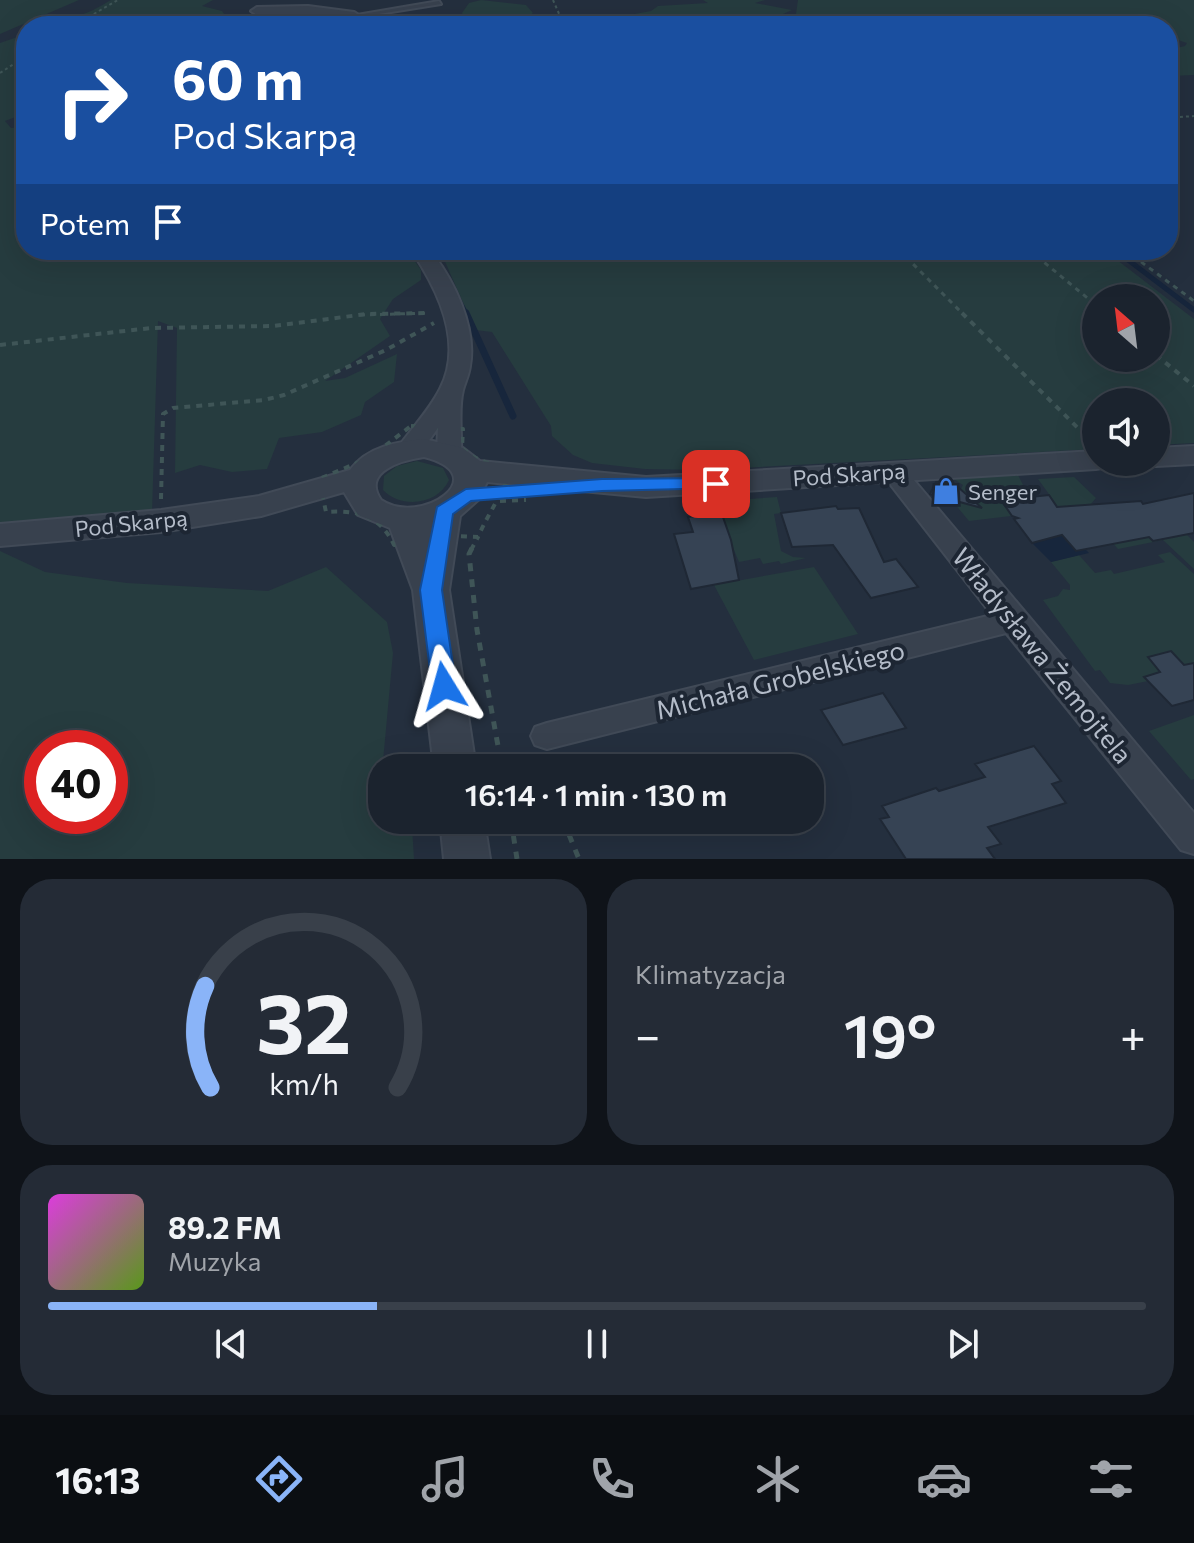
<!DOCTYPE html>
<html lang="pl">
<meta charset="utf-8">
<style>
:root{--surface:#1b232e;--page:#242b36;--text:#f1f3f6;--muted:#a0a4aa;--line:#39404a;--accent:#8ab4f8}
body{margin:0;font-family:Commissioner,sans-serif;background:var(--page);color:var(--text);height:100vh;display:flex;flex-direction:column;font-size:30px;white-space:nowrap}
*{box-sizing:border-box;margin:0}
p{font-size:26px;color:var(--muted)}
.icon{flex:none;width:44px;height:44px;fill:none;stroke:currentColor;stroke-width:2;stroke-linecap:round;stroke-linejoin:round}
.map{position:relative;height:859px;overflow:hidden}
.details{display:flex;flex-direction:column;gap:20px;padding:20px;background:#0f1319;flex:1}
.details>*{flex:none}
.banner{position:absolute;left:16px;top:16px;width:1162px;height:244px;border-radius:32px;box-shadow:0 8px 32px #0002,0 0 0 2px var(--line);background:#1a4fa0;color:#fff;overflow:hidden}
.needle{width:52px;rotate:332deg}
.fabs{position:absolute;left:1082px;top:284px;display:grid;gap:16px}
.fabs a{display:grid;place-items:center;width:88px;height:88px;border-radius:50%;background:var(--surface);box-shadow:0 8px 32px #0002,0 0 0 2px var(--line);font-size:40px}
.speed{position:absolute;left:24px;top:730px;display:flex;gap:16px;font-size:40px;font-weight:700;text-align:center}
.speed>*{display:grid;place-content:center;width:104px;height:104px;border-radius:50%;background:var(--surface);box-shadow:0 8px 32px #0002,0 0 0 2px var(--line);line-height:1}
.speed .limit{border:12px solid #d22;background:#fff;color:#111}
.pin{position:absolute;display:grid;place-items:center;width:68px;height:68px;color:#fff;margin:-34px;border-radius:16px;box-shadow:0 4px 12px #0006}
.me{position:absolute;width:88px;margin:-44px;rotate:352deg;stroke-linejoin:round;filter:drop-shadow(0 0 6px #0008)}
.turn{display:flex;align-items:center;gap:28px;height:168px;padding:0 24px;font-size:36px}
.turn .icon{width:104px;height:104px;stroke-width:2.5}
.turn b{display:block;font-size:56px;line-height:68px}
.then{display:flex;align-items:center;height:76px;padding:0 24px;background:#0003;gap:16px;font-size:30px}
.big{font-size:60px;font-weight:600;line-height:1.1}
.details .widget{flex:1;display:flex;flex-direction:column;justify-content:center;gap:12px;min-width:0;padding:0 28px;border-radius:32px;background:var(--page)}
.details .dial{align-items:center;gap:0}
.dial svg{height:208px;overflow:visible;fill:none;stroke:var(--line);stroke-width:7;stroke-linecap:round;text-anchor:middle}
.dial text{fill:var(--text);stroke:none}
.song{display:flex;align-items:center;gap:24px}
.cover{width:96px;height:96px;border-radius:12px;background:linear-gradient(135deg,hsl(300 70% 55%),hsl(90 70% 35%))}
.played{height:8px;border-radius:4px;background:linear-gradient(90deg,var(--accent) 30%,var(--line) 30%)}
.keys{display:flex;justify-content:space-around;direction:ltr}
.heat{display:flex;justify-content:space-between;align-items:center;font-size:44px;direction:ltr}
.details .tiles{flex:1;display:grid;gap:20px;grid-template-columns:1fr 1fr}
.widget:last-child{grid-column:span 2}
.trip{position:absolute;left:368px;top:754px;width:456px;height:80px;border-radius:32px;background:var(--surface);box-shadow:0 8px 32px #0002,0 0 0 2px var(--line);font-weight:600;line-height:80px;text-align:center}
.dock{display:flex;height:128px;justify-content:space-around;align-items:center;background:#0b0e12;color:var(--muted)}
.dock .icon{width:56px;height:56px}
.dock .selected{color:var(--accent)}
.dock b{font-size:36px;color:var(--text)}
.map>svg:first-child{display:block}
.green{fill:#263c3f;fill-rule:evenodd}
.water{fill:#17263c}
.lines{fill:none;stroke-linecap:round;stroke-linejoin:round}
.stream-far1{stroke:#17263c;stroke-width:5}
.stream{stroke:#17263c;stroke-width:7}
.building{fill:#364354;stroke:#1f2835;stroke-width:2}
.service-casing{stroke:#414a57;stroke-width:4}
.minor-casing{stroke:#414a57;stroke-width:4}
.tertiary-casing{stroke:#414a57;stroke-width:4}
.path-far3{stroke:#3f5557;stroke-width:2;stroke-dasharray:3 3;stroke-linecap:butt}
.path-far2{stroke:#3f5557;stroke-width:3;stroke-dasharray:5 5;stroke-linecap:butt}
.path-far1{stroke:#3f5557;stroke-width:4;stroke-dasharray:6 6;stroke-linecap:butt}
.path{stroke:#3f5557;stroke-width:5;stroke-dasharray:8 8;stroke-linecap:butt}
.service{fill:#38414e;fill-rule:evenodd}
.minor{fill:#38414e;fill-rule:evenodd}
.tertiary{fill:#38414e;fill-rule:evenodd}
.route{fill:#1a73e8;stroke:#114b97;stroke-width:2}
.labels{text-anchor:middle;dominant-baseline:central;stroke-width:8;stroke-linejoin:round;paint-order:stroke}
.street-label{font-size:22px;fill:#b4bcc9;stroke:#1d2633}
.poi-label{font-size:22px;fill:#b4bcc9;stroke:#1d2633;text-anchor:start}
.near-street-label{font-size:26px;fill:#b4bcc9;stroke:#1d2633}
</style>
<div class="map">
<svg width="1194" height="859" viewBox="0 0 1194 859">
<rect width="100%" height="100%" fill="#242f3e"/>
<!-- green -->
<path class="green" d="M0,0H79L0,34Z
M111,0H213L202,6L222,11L232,25L36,26C49,17 59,18 74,16C88,14 99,7 111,0Z
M481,0L526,5L533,13L520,22L495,21L490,26H387L465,19L462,13L469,3Z
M703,0H765L755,3L792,10L783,14L788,20L796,14L798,0H1194V75L1168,76V50L1185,46L1187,43L1178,40L1168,44V26H619L603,23L602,20L651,11L658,6L708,3Z
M26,34V113L5,121L11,128L26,127V250H407L421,270V280L393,299L380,319L390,336L325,381L345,378L397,354L394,382L365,402L361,415L322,432L279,438L267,469L232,472L200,465L175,473L177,328L158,321L152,513L0,524V43Z
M434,250H1104L1194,319V443L1156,445V402H1096V449L702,470L645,469L592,463L573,455L552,436L551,426L492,332L475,330L443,257ZM1096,298H1156V358H1096Z
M417,461L443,468L449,480C438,505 401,509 383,490L384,476L397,466Z
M1018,475L1029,497L1001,500L1011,516L969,521L954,503L963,485L954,479Z
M1074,477L1096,498L1090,505L1059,508L1038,479Z
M777,497L781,513L774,514L781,551L793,557L806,558L781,564L779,561L763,564L760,558L739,562L720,516L732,515L730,506L737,505L735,500Z
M1186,534L1194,542V569L1163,540L1118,549L1110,540Z
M0,551L45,572L127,583L268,591L326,567L387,622L393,653L381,783L382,820H407L412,826L414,859H0ZM42,748H110V816H42Z
M1170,552L1194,574V663L1145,676L1148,681L1128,685L1110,683L1100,670L1095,671L1043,600L1058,596L1063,589L1070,590V585L1051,562L1079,555L1095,573L1111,570L1114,574L1165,562L1158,555Z
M814,567L858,634L754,660L714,585Z
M1194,715V779L1191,780L1149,731Z"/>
<!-- water -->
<path class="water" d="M1070,533L1089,553L1051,562L1032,543Z"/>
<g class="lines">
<!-- stream-far1 -->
<path class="stream-far1" d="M1115,250L1194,310
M458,299L467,315"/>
<!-- stream -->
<path class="stream" d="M466,313L513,416"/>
</g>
<!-- building -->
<path class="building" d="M951,481L982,508L930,494L936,482Z
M1194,493V533L1153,541L1149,537L1076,551L1062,535L1032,543L1014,519L1018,518L1012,516L1001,500L1049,495L1057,507L1141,501L1143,504Z
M717,500L731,540L739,580L691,589L674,534L693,532L688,517L695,516L690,502Z
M836,506L838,509L859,508L884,562L896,559L918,587L871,598L833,545L792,547L781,513Z
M1171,651L1184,665L1194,663V700L1172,706L1144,677L1160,672L1148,657Z
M883,693L906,728L843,745L821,710Z
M1034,746L1061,781L1052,784L1066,803L988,827L1001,844L987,848L995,859H906L880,819L889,817L882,806L936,788L939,791L985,777L975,764Z"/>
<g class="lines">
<!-- service casing -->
<g class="service-casing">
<path id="service" d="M439,1L441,4L354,18L351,16Z"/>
</g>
<!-- minor casing -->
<g class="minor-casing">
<path id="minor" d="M308,6L354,12L360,16L354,20L308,14L257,15L251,11L257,7Z
M411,250H430C454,280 477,327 470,366C469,375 465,382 463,390C458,409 462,434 461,453L458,458H440L437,453L438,428C427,442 420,459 400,454L397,449C411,429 429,411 440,389C464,343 437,288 411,250Z
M893,463L902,466L1194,813V854L1181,850L1006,633L547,749L535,745L531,736L535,727L547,723L992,615L880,471L884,466Z"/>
</g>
<!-- tertiary casing -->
<g class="tertiary-casing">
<path id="tertiary" d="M424,439L463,448L480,461L646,477L1096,451V462H1110L1107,467L1096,469L646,497L487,482L478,500L460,516L449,590L476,768H434L413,590L390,528L358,515L344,492L261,516L161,532L0,546V524L161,510L259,496L350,470C368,446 397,442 424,439ZM424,457C496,475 421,527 381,500C361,471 403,460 424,457Z
M1194,446V464L1156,466L1144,462H1156V448Z
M440,820H484L490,859H444Z"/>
</g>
<!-- path-far3 -->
<path class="path-far3" d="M553,0L560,16
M1012,19L1022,26
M73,26L118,0
M0,73L26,56
M1168,118L1194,116"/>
<!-- path-far2 -->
<path class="path-far2" d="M899,250L964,315
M1029,250L1096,305
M1125,250L1194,301
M360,315L430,313"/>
<!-- path-far1 -->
<path class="path-far1" d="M962,313L1089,439
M0,345L151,328L273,326L367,314L430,313
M1156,355L1194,386
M411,426L463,429L462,448C477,462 493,465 513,467C503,493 489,512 478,537L456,536L394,545C380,515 357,510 326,512L319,479L369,458Z
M161,499L163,414L173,408L264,400L284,395L386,350L434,323
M500,501L526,500
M471,550L478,537"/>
<!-- path -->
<path class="path" d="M472,548L469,554L477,630L502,768
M551,758L553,768
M511,820L517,859
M563,820L579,859"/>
<!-- service -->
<use href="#service" class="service"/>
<!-- minor -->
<use href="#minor" class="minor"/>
<!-- tertiary -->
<use href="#tertiary" class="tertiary"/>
</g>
<!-- route -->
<path class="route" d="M716,478L723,479L725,484L723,488L602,491L471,501L453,514L442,590L456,686L452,693L444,695L435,693L432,686L420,590L437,507L466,489L602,479Z"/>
<!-- icons -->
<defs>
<g id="shop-bare" transform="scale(2.16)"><path d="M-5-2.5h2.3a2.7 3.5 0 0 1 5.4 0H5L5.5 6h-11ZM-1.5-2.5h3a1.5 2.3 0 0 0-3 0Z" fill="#3f7fe0" stroke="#1d2633" stroke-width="2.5" paint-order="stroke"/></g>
</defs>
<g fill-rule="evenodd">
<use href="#shop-bare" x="946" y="491"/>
</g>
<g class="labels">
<!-- street labels -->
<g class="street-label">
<text transform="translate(849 474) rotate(-4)">Pod Skarpą</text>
<text transform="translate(131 523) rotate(-6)">Pod Skarpą</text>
</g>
<!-- poi labels -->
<g class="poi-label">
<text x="968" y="491">Senger</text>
</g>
<!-- near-street labels -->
<g class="near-street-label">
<text transform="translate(1043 655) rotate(51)">Władysława Żemojtela</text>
<text transform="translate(780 679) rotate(-14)">Michała Grobelskiego</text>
</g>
</g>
</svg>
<div class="fabs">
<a><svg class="needle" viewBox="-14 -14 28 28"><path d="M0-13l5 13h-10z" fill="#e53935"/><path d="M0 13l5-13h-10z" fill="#a0a4aa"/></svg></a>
<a><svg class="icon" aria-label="sound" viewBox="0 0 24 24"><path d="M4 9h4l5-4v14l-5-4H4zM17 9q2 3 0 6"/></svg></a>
</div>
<div class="speed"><div class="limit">40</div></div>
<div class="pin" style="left:716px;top:484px;background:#d93025"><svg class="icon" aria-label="arrive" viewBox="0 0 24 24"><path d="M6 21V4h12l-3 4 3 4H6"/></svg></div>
<svg class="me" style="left:444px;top:686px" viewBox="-20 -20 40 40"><path d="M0-17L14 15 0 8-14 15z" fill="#1a73e8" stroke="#fff" stroke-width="4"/></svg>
<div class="trip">16:14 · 1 min · 130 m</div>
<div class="banner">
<div class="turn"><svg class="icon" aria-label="right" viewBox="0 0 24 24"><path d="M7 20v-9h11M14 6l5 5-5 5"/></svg><div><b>60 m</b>Pod Skarpą</div></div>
<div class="then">Potem<svg class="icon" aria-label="arrive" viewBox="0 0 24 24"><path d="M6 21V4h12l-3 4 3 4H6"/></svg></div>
</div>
</div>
<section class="details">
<div class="tiles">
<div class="widget dial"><svg viewBox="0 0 100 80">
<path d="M14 69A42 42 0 1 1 86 69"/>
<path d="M14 69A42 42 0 0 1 12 30" stroke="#8ab4f8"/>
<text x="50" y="56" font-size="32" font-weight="700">32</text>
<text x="50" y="72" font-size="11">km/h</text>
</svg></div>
<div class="widget"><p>Klimatyzacja</p>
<div class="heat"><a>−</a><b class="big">19°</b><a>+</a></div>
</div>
<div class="widget">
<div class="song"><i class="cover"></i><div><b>89.2 FM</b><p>Muzyka</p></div></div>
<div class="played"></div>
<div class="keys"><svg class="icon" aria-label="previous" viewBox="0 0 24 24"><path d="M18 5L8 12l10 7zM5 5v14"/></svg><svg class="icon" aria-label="pause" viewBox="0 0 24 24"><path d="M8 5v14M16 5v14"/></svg><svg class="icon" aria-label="next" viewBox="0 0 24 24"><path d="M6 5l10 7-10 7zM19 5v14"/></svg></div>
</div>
</div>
</section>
<nav class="dock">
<b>16:13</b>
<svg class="icon selected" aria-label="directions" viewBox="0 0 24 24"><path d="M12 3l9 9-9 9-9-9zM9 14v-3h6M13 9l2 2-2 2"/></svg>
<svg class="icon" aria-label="music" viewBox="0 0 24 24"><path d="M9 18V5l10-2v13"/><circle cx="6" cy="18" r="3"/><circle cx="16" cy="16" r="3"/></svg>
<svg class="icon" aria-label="phone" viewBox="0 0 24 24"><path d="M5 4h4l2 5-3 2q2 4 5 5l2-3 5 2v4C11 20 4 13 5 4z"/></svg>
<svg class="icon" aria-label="climate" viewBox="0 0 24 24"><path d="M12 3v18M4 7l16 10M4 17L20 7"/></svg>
<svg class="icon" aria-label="car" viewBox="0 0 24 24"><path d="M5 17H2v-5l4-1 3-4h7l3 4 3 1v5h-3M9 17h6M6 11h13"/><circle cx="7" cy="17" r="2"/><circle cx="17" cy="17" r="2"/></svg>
<svg class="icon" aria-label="filters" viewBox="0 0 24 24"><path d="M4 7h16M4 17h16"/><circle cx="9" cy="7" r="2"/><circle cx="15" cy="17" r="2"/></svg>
</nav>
